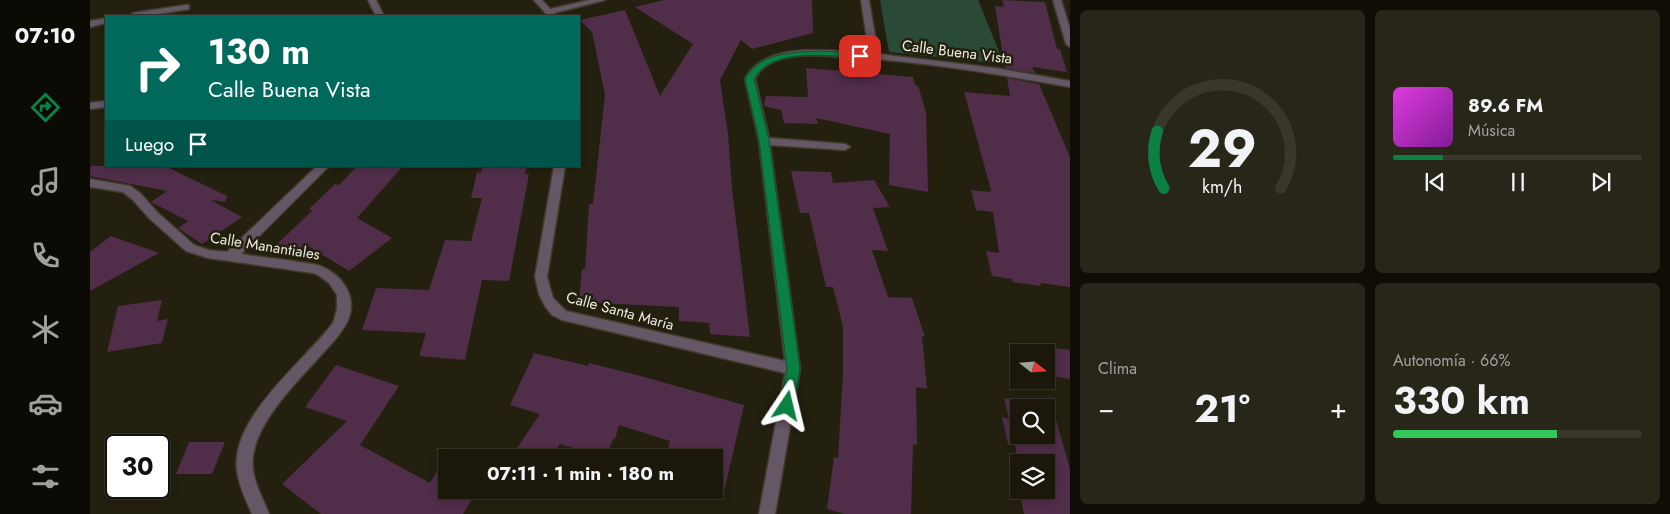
<!DOCTYPE html>
<html lang="es">
<meta charset="utf-8">
<style>
:root{--surface:#1b180b;--page:#282519;--text:#f1f3f6;--muted:#a0a09d;--line:#39372c;--accent:#0b8043}
body{margin:0;font-family:Jost,sans-serif;background:var(--page);color:var(--text);height:100vh;display:flex;flex-direction:column;font-size:19px;white-space:nowrap}
*{box-sizing:border-box;margin:0}
p{font-size:16px;color:var(--muted)}
.icon{flex:none;width:28px;height:28px;fill:none;stroke:currentColor;stroke-width:2;stroke-linecap:round;stroke-linejoin:round}
.map{position:relative;flex:1;overflow:hidden}
.sheet{display:flex;flex-direction:column;gap:10px;padding:10px;background:#0f0d06;width:600px}
.sheet>*{flex:none}
.hud{position:absolute;left:15px;top:15px;width:475px;height:152px;border-radius:0px;box-shadow:0 2px 8px #0003,0 0 0 1px var(--line);background:#00695c;color:#fff;overflow:hidden}
.needle{width:32px;rotate:107deg}
.buttons{position:absolute;left:920px;top:344px;display:grid;gap:10px}
.buttons a{display:grid;place-items:center;width:45px;height:45px;border-radius:0px;background:var(--surface);box-shadow:0 2px 8px #0003,0 0 0 1px var(--line);font-size:25px}
.speed{position:absolute;left:15px;top:434px;display:flex;gap:10px;font-size:25px;font-weight:700;text-align:center}
.speed>*{display:grid;place-content:center;width:65px;height:65px;border-radius:50%;background:var(--surface);box-shadow:0 2px 8px #0003,0 0 0 1px var(--line);line-height:1}
.speed .limit{border:2px solid #111;border-radius:8px;background:#fff;color:#111}
.pin{position:absolute;display:grid;place-items:center;width:42px;height:42px;color:#fff;margin:-21px;border-radius:10px;box-shadow:0 2px 8px #0006}
.me{position:absolute;width:55px;margin:-28px;rotate:10deg;stroke-linejoin:round;filter:drop-shadow(0 0 4px #0008)}
.turn{display:flex;align-items:center;gap:18px;height:105px;padding:0 20px;font-size:22px}
.turn .icon{width:65px;height:65px;stroke-width:2.5}
.turn b{display:block;font-size:35px;line-height:42px}
.then{display:flex;align-items:center;height:48px;padding:0 20px;background:#0003;gap:10px;font-size:19px}
.big{font-size:38px;font-weight:700;line-height:1.1}
.sheet .tile{flex:1;display:flex;flex-direction:column;justify-content:center;gap:8px;min-width:0;padding:0 18px;border-radius:8px;background:var(--page)}
.sheet .dial{align-items:center;gap:0}
.dial svg{height:130px;overflow:visible;fill:none;stroke:var(--line);stroke-width:7;stroke-linecap:round;text-anchor:middle}
.dial text{fill:var(--text);stroke:none}
.song{display:flex;align-items:center;gap:15px}
.cover{width:60px;height:60px;border-radius:8px;background:linear-gradient(135deg,hsl(300 70% 55%),hsl(290 70% 35%))}
.played{height:5px;border-radius:2px;background:linear-gradient(90deg,var(--accent) 20%,var(--line) 20%)}
.keys{display:flex;justify-content:space-around;direction:ltr}
.heat{display:flex;justify-content:space-between;align-items:center;font-size:28px;direction:ltr}
.charge{height:8px;border-radius:4px;background:linear-gradient(90deg,#34c759 66%,var(--line) 0)}
.sheet .tiles{flex:1;display:grid;gap:10px;grid-template-columns:repeat(2,1fr)}
.trip{position:absolute;left:348px;top:449px;width:285px;height:50px;border-radius:0px;background:var(--surface);box-shadow:0 2px 8px #0003,0 0 0 1px var(--line);font-weight:700;line-height:50px;text-align:center}
main{display:flex;flex:1;min-height:0}
.menu{display:flex;flex-direction:column;width:90px;justify-content:space-around;align-items:center;background:#0b0a04;color:var(--muted)}
.menu .icon{width:35px;height:35px}
.menu .current{color:var(--accent)}
.menu b{font-size:22px;color:var(--text)}
.map>svg:first-child{display:block}
.green{fill:#2a4a37}
.building{fill:#502d49;fill-rule:evenodd}
.lines{fill:none;stroke-linecap:round;stroke-linejoin:round}
.minor-casing{stroke:#403c2c;stroke-width:3}
.minor{fill:#655765;fill-rule:evenodd}
.route{fill:#0b8043;stroke:#07532c}
.labels{text-anchor:middle;dominant-baseline:central;stroke-width:5;stroke-linejoin:round;paint-order:stroke}
.street-label{font-size:15px;fill:#edebe0;stroke:#24200f}
</style>
<main>
<nav class="menu">
<b>07:10</b>
<svg class="icon current" aria-label="directions" viewBox="0 0 24 24"><path d="M12 3l9 9-9 9-9-9zM9 14v-3h6M13 9l2 2-2 2"/></svg>
<svg class="icon" aria-label="music" viewBox="0 0 24 24"><path d="M9 18V5l10-2v13"/><circle cx="6" cy="18" r="3"/><circle cx="16" cy="16" r="3"/></svg>
<svg class="icon" aria-label="phone" viewBox="0 0 24 24"><path d="M5 4h4l2 5-3 2q2 4 5 5l2-3 5 2v4C11 20 4 13 5 4z"/></svg>
<svg class="icon" aria-label="climate" viewBox="0 0 24 24"><path d="M12 3v18M4 7l16 10M4 17L20 7"/></svg>
<svg class="icon" aria-label="car" viewBox="0 0 24 24"><path d="M5 17H2v-5l4-1 3-4h7l3 4 3 1v5h-3M9 17h6M6 11h13"/><circle cx="7" cy="17" r="2"/><circle cx="17" cy="17" r="2"/></svg>
<svg class="icon" aria-label="filters" viewBox="0 0 24 24"><path d="M4 7h16M4 17h16"/><circle cx="9" cy="7" r="2"/><circle cx="15" cy="17" r="2"/></svg>
</nav>
<div class="map">
<svg width="980" height="514" viewBox="0 0 980 514">
<rect width="100%" height="100%" fill="#24200f"/>
<!-- green -->
<path class="green" d="M790,0H888L914,64L799,52Z"/>
<!-- building -->
<path class="building" d="M574,0H722L723,33L662,49L651,40L630,80L638,134L642,188L660,337L620,334L619,323L589,321V307L489,302L492,269H495L499,204H503L515,95L502,32L490,20L535,10L570,96L603,44L545,7Z
M912,0L955,2L967,49H970L977,72L942,67L945,73L915,68L905,6L914,7Z
M716,68L823,77L824,83L829,88L836,113L838,192L799,185L800,134L726,118L728,124L694,123L691,110L674,106L676,96L718,97Z
M917,78L949,84L980,157V287L950,283L951,286L923,282L922,279L902,276L896,251L909,253L903,212L886,210L881,190L900,192L901,190L874,92L920,96Z
M1,166H75L137,196L135,202L121,200L152,217L112,244L88,228L98,221L61,202L77,191L0,176Z
M267,166H313L267,218L302,238L259,271L218,246L212,252L187,244L222,211L219,209L245,184L249,185Z
M392,166H437L435,174H439L419,281L392,280L375,360L329,356L336,333L272,330L286,288L339,290L355,240L381,241L392,198H381L387,172L391,173Z
M701,171L741,172L743,183L784,180L800,207L783,208L798,251L782,250L798,297L822,298L835,337L832,336L837,389L826,387L827,445L823,444L821,514H755L737,509L744,457L748,458L753,373V327L743,287H736L719,213H710Z
M21,236L69,253L0,291V252Z
M72,300L67,321L78,319L72,343L17,352L28,306Z
M956,347L980,350V379L956,375Z
M444,353L498,366L499,363L547,375L654,405L633,496L612,490H624V458H575L580,441L529,425L525,439H523L516,458L470,444L462,458H445L427,448L450,414L420,405Z
M246,365L309,386L270,445L340,483L356,456V490H387L373,514H231L192,484L257,421L215,407Z
M914,398L957,406L961,420H966L980,469V514H934L929,490H956V462L929,464L925,445L918,444L912,417L919,419ZM929,408H956V435H929Z
M99,442H135L122,474H86Z"/>
<g class="lines">
<!-- minor casing -->
<g class="minor-casing">
<path id="minor" d="M278,0H286L294,16H286Z
M444,0H452L460,9L500,0H515L464,13L466,16H458Z
M771,0H779L788,54L905,68L980,81V87C906,74 831,61 756,57C736,56 711,53 691,59C680,62 670,68 665,79L679,138L755,144L760,147L755,150L680,145L710,369L685,514H669L695,373L472,320L462,315L455,306L449,294L445,277L464,166H475L457,277L463,298L476,311L695,361L669,141L655,79C675,40 742,51 779,53Z
M963,0H971L980,29V47L976,44Z
M96,5H99V9L56,16H39L43,13Z
M16,18V23L0,27V21Z
M16,101V107L0,109V103Z
M227,166H239L151,254C168,257 186,259 203,261C212,263 222,263 230,266C252,274 268,297 258,320C252,333 242,343 233,353C208,381 168,419 163,456C160,477 172,496 179,514H162C156,500 149,486 147,471C140,417 214,362 243,323L247,309V295L239,283L228,275L223,273L118,258L96,251L60,219L42,199L33,192L0,187V179L40,186L50,193L68,213L104,245L119,250L137,252Z"/>
</g>
<!-- minor -->
<use href="#minor" class="minor"/>
</g>
<!-- route -->
<path class="route" d="M728,51L770,53L775,56L770,58C741,56 680,47 664,79L679,140L710,369L703,406L701,410L697,411L692,410L690,406L697,369L669,140L655,79C670,52 701,53 728,51Z"/>
<g class="labels">
<!-- street labels -->
<g class="street-label">
<text transform="translate(867 52) rotate(7)">Calle Buena Vista</text>
<text transform="translate(175 246) rotate(9)">Calle Manantiales</text>
<text transform="translate(530 311) rotate(15)">Calle Santa María</text>
</g>
</g>
</svg>
<div class="buttons">
<a><svg class="needle" viewBox="-14 -14 28 28"><path d="M0-13l5 13h-10z" fill="#e53935"/><path d="M0 13l5-13h-10z" fill="#a0a09d"/></svg></a>
<a><svg class="icon" aria-label="search" viewBox="0 0 24 24"><circle cx="10" cy="10" r="6"/><path d="M15 15l6 6"/></svg></a>
<a><svg class="icon" aria-label="layers" viewBox="0 0 24 24"><path d="M12 4l9 5-9 5-9-5zM3 14l9 5 9-5"/></svg></a>
</div>
<div class="speed"><div class="limit">30</div></div>
<div class="pin" style="left:770px;top:56px;background:#d93025"><svg class="icon" aria-label="arrive" viewBox="0 0 24 24"><path d="M6 21V4h12l-3 4 3 4H6"/></svg></div>
<svg class="me" style="left:697px;top:406px" viewBox="-20 -20 40 40"><path d="M0-17L14 15 0 8-14 15z" fill="#0b8043" stroke="#fff" stroke-width="4"/></svg>
<div class="trip">07:11 · 1 min · 180 m</div>
<div class="hud">
<div class="turn"><svg class="icon" aria-label="right" viewBox="0 0 24 24"><path d="M7 20v-9h11M14 6l5 5-5 5"/></svg><div><b>130 m</b>Calle Buena Vista</div></div>
<div class="then">Luego<svg class="icon" aria-label="arrive" viewBox="0 0 24 24"><path d="M6 21V4h12l-3 4 3 4H6"/></svg></div>
</div>
</div>
<section class="sheet">
<div class="tiles">
<div class="tile dial"><svg viewBox="0 0 100 80">
<path d="M14 69A42 42 0 1 1 86 69"/>
<path d="M14 69A42 42 0 0 1 10 34" stroke="#0b8043"/>
<text x="50" y="56" font-size="32" font-weight="700">29</text>
<text x="50" y="72" font-size="11">km/h</text>
</svg></div>
<div class="tile">
<div class="song"><i class="cover"></i><div><b>89.6 FM</b><p>Música</p></div></div>
<div class="played"></div>
<div class="keys"><svg class="icon" aria-label="previous" viewBox="0 0 24 24"><path d="M18 5L8 12l10 7zM5 5v14"/></svg><svg class="icon" aria-label="pause" viewBox="0 0 24 24"><path d="M8 5v14M16 5v14"/></svg><svg class="icon" aria-label="next" viewBox="0 0 24 24"><path d="M6 5l10 7-10 7zM19 5v14"/></svg></div>
</div>
<div class="tile"><p>Clima</p>
<div class="heat"><a>−</a><b class="big">21°</b><a>+</a></div>
</div>
<div class="tile"><p>Autonomía · 66%</p><b class="big">330 km</b><div class="charge"></div></div>
</div>
</section>
</main>
